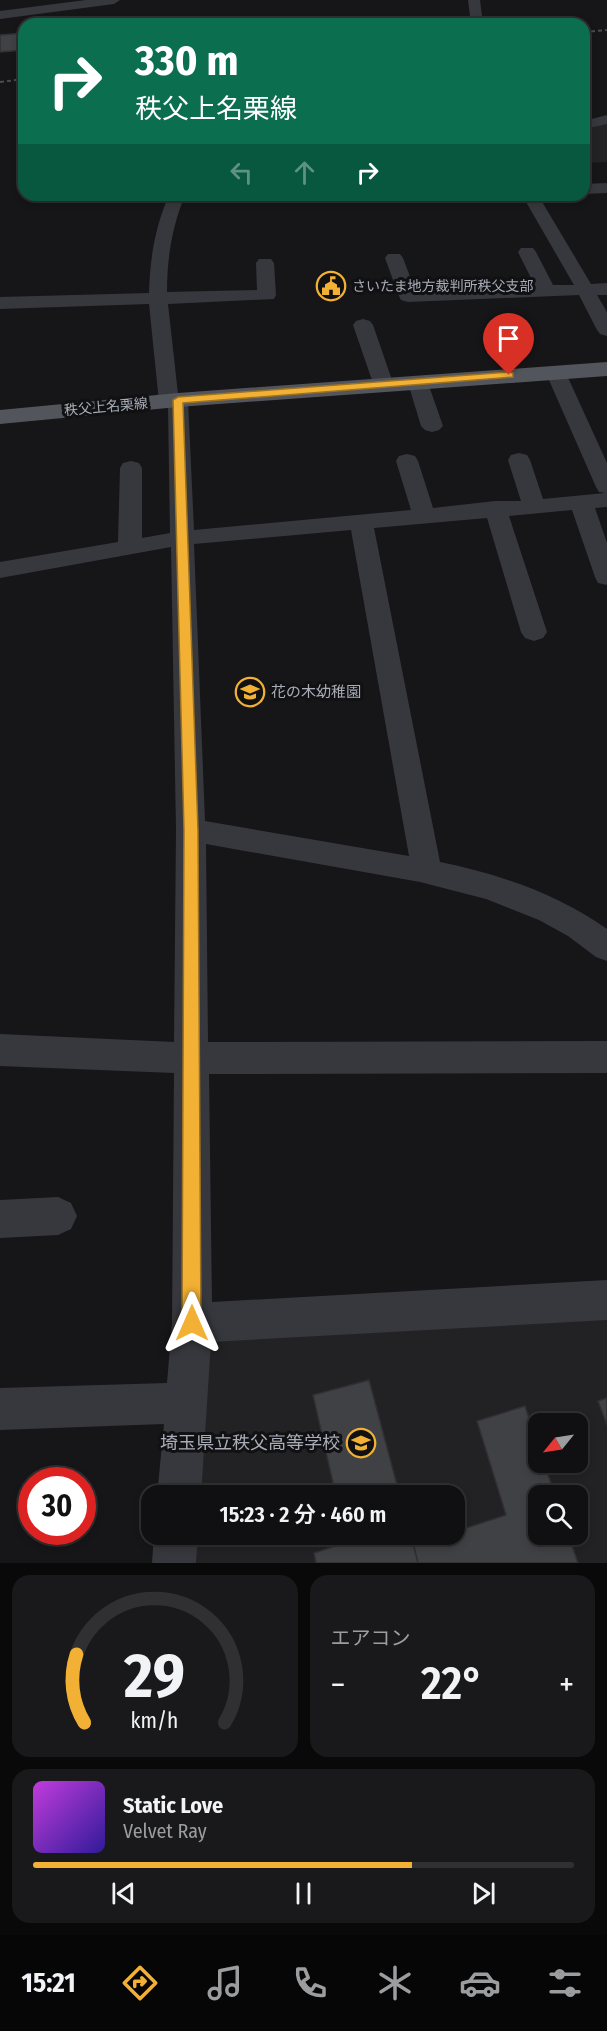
<!DOCTYPE html>
<html lang="ja">
<meta charset="utf-8">
<style>
:root{--surface:#101012;--page:#19191b;--text:#f1f3f6;--muted:#9c9d9f;--line:#303032;--accent:#f2b134}
body{margin:0;font-family:"Fira Sans Condensed","Noto Sans JP",sans-serif;background:var(--page);color:var(--text);height:100vh;display:flex;flex-direction:column;font-size:22px;white-space:nowrap}
*{box-sizing:border-box;margin:0}
p{font-size:20px;color:var(--muted)}
.icon{flex:none;width:33px;height:33px;fill:none;stroke:currentColor;stroke-width:2;stroke-linecap:round;stroke-linejoin:round}
.map{position:relative;height:1563px;overflow:hidden}
.drawer{display:flex;flex-direction:column;gap:12px;padding:12px;background:#09090a;flex:1}
.drawer>*{flex:none}
.hud{position:absolute;left:18px;top:18px;width:572px;height:183px;border-radius:18px;box-shadow:0 3px 9px #0003,0 0 0 2px var(--line);background:#0b6e4f;color:#fff;overflow:hidden}
.needle{width:39px;rotate:240deg}
.buttons{position:absolute;left:528px;top:1413px;display:grid;gap:12px}
.buttons a{display:grid;place-items:center;width:60px;height:60px;border-radius:12px;background:var(--surface);box-shadow:0 3px 9px #0003,0 0 0 2px var(--line);font-size:30px}
.speed{position:absolute;left:18px;top:1467px;display:flex;gap:12px;font-size:30px;font-weight:700;text-align:center}
.speed>*{display:grid;place-content:center;width:78px;height:78px;border-radius:50%;background:var(--surface);box-shadow:0 3px 9px #0003,0 0 0 2px var(--line);line-height:1}
.speed .limit{border:9px solid #d22;background:#fff;color:#111}
.pin{position:absolute;display:grid;place-items:center;width:51px;height:51px;color:#fff;margin:-62px -26px;border-radius:50% 50% 50% 0;rotate:-45deg;box-shadow:0 0 6px #0007}
.pin .icon{rotate:45deg}
.me{position:absolute;width:66px;margin:-33px;rotate:0deg;stroke-linejoin:round;filter:drop-shadow(0 0 4px #0008)}
.turn{display:flex;align-items:center;gap:21px;height:126px;padding:0 18px;font-size:27px}
.turn .icon{width:78px;height:78px;stroke-width:2.5}
.turn b{display:block;font-size:42px;line-height:51px}
.lanes{display:flex;align-items:center;height:57px;padding:0 18px;background:#0003;justify-content:center;gap:30px;direction:ltr}
.lanes .off{opacity:.35}
.big{font-size:45px;font-weight:600;line-height:1.1}
.drawer .tile{flex:1;display:flex;flex-direction:column;justify-content:center;gap:9px;min-width:0;padding:0 21px;border-radius:18px;background:var(--page)}
.drawer .dial{align-items:center;gap:0}
.dial svg{height:156px;overflow:visible;fill:none;stroke:var(--line);stroke-width:7;stroke-linecap:round;text-anchor:middle}
.dial text{fill:var(--text);stroke:none}
.song{display:flex;align-items:center;gap:18px}
.cover{width:72px;height:72px;border-radius:9px;background:linear-gradient(135deg,hsl(290 70% 55%),hsl(250 70% 35%))}
.played{height:6px;border-radius:3px;background:linear-gradient(90deg,var(--accent) 70%,var(--line) 70%)}
.keys{display:flex;justify-content:space-around;direction:ltr}
.heat{display:flex;justify-content:space-between;align-items:center;font-size:33px;direction:ltr}
.drawer .tiles{flex:1;display:grid;gap:12px;grid-template-columns:1fr 1fr}
.tile:last-child{grid-column:span 2}
.trip{position:absolute;left:141px;top:1485px;width:324px;height:60px;border-radius:18px;background:var(--surface);box-shadow:0 3px 9px #0003,0 0 0 2px var(--line);font-weight:600;line-height:60px;text-align:center}
.dock{display:flex;height:96px;justify-content:space-around;align-items:center;background:#060607;color:var(--muted)}
.dock .icon{width:42px;height:42px}
.dock .selected{color:var(--accent)}
.dock b{font-size:27px;color:var(--text)}
.map>svg:first-child{display:block}
.built{fill:#222225;fill-rule:evenodd}
.building{fill:#404145;stroke:#303034;stroke-width:1.5}
.lines{fill:none;stroke-linecap:round;stroke-linejoin:round}
.minor{fill:#37383d;fill-rule:evenodd}
.major{fill:#53555c;fill-rule:evenodd}
.rail{stroke:#4a4c52;stroke-width:2;stroke-dasharray:4 3;stroke-linecap:butt}
.route{fill:#f2b134;stroke:#9d7322;stroke-width:1.5}
.labels{text-anchor:middle;dominant-baseline:central;stroke-width:6;stroke-linejoin:round;paint-order:stroke}
.far-poi-label{font-size:14px;fill:#a8adb8;stroke:#111113;text-anchor:start}
.far-street-label{font-size:14px;fill:#a8adb8;stroke:#111113}
.poi-label{font-size:15px;fill:#a8adb8;stroke:#111113;text-anchor:start}
.near-poi-label{font-size:18px;fill:#a8adb8;stroke:#111113;text-anchor:end}
</style>
<div class="map">
<svg width="607" height="1563" viewBox="0 0 607 1563">
<rect width="100%" height="100%" fill="#161618"/>
<!-- built -->
<path class="built" d="M607,119V162L584,163V126Z
M607,1300V1563H174L176,1535L454,1534V1496L179,1495L192,1323ZM538,1424H578V1462H538ZM538,1496H578V1534H538Z"/>
<!-- building -->
<path class="building" d="M24,33V50L0,52V35Z
M369,1380L400,1496H336L313,1395Z
M607,1398V1425L598,1401Z
M525,1406L538,1446V1462H544L555,1496H538V1534H568L578,1563H418L413,1544L445,1534H454V1532L506,1515L477,1421Z
M346,1534H411L418,1563H316L314,1553L347,1542Z"/>
<g class="lines">
<!-- minor -->
<path class="minor" d="M86,0H120L114,4L0,19V11Z
M468,0H480L483,24H471Z
M607,115V124L584,129V121Z
M607,183V193L584,194V184Z
M169,195H185C172,227 167,258 167,292L257,290L256,263L259,259H271L274,263L276,295L274,299L168,304L178,394L185,396L188,400L194,530L411,510L396,461L399,456L407,454L415,456L418,461L433,508L495,501H521L508,460L511,455L519,453L527,455L530,460L543,499L605,493L599,492L596,487L545,371L548,367H562L565,371L607,463V507L595,508L607,543V585L598,583L595,577L572,510L509,516L547,632L543,638L534,641L525,638L521,632L487,518L374,528L440,862C499,874 558,894 607,929V961L596,957L568,936L539,920L486,899L420,882L206,844L208,1042L607,1041V1073L209,1074L212,1302L607,1280V1320L211,1342L201,1496H157L164,1424L0,1430V1388L167,1383L172,1323L174,1073L0,1066V1034L174,1042L176,830L171,547L0,578V562L118,542L120,468L123,463L131,461L139,463L142,468V538L170,533L168,408L162,406L159,402L149,304L0,309V297L149,293C150,258 155,227 169,195ZM351,530L409,856L205,821L194,544Z
M522,195H538L591,284L607,283V295H597L607,312V336L600,334L597,330L579,295L408,302L401,300L399,296L385,258L388,254H400L403,258L415,290L535,286L518,252L521,248H533L536,252L553,285H574Z
M363,319L370,321L373,325L394,386L391,390H377L374,386L353,325L356,321Z
M418,377L425,379L428,383L443,426L439,430L432,432L425,430L421,426L408,383L411,379Z
M58,1197L71,1203L77,1216L71,1229L58,1235L0,1238V1200Z
M154,1534H198L196,1563H152Z"/>
<!-- major -->
<path class="major" d="M607,362V376L178,407L0,424V410L178,393Z"/>
<!-- rail -->
<path class="rail" d="M584,32L607,30
M0,82L24,79"/>
</g>
<!-- route -->
<path class="route" d="M509,372L513,373V377L183,403L198,830L201,1323L198,1330L192,1333L185,1330L182,1323L184,830L173,400L178,397Z"/>
<!-- icons -->
<defs>
<g id="civic-ring" transform="scale(1.5)"><circle r="9.5" fill="#111113" stroke="#f2b134" stroke-width="1.5"/><path d="M-.6-6.5H3V-4.5H.6V-3L4-1V1h2V6H-6V1h2V-1L-.6-3ZM-1.2 2.5V6h2.4V2.5Z" fill="#f2b134"/></g>
<g id="school-ring" transform="scale(1.5)"><circle r="9.5" fill="#111113" stroke="#f2b134" stroke-width="1.5"/><path d="M0-5L7-2L0 1L-7-2ZM-4 1L0 2.5L4 1V4Q0 6-4 4Z" fill="#f2b134"/></g>
</defs>
<g fill-rule="evenodd">
<use href="#civic-ring" x="331" y="286"/>
<use href="#school-ring" x="250" y="692"/>
<use href="#school-ring" x="361" y="1443"/>
</g>
<g class="labels">
<!-- far-poi labels -->
<g class="far-poi-label">
<text x="352" y="286">さいたま地方裁判所秩父支部</text>
</g>
<!-- far-street labels -->
<g class="far-street-label">
<text transform="translate(106 407) rotate(-5)">秩父上名栗線</text>
</g>
<!-- poi labels -->
<g class="poi-label">
<text x="271" y="692">花の木幼稚園</text>
</g>
<!-- near-poi labels -->
<g class="near-poi-label">
<text x="340" y="1443">埼玉県立秩父高等学校</text>
</g>
</g>
</svg>
<div class="buttons">
<a><svg class="needle" viewBox="-14 -14 28 28"><path d="M0-13l5 13h-10z" fill="#e53935"/><path d="M0 13l5-13h-10z" fill="#9c9d9f"/></svg></a>
<a><svg class="icon" aria-label="search" viewBox="0 0 24 24"><circle cx="10" cy="10" r="6"/><path d="M15 15l6 6"/></svg></a>
</div>
<div class="speed"><div class="limit">30</div></div>
<div class="pin" style="left:509px;top:375px;background:#d93025"><svg class="icon" aria-label="arrive" viewBox="0 0 24 24"><path d="M6 21V4h12l-3 4 3 4H6"/></svg></div>
<svg class="me" style="left:192px;top:1323px" viewBox="-20 -20 40 40"><path d="M0-17L14 15 0 8-14 15z" fill="#f2b134" stroke="#fff" stroke-width="4"/></svg>
<div class="trip">15:23 · 2 分 · 460 m</div>
<div class="hud">
<div class="turn"><svg class="icon" aria-label="right" viewBox="0 0 24 24"><path d="M7 20v-9h11M14 6l5 5-5 5"/></svg><div><b>330 m</b>秩父上名栗線</div></div>
<div class="lanes"><svg class="icon off" aria-label="left" viewBox="0 0 24 24"><path d="M17 20v-9H6M10 6l-5 5 5 5"/></svg><svg class="icon off" aria-label="ahead" viewBox="0 0 24 24"><path d="M12 20V5M6 11l6-6 6 6"/></svg><svg class="icon" aria-label="right" viewBox="0 0 24 24"><path d="M7 20v-9h11M14 6l5 5-5 5"/></svg></div>
</div>
</div>
<section class="drawer">
<div class="tiles">
<div class="tile dial"><svg viewBox="0 0 100 80">
<path d="M14 69A42 42 0 1 1 86 69"/>
<path d="M14 69A42 42 0 0 1 10 34" stroke="#f2b134"/>
<text x="50" y="56" font-size="32" font-weight="700">29</text>
<text x="50" y="72" font-size="11">km/h</text>
</svg></div>
<div class="tile"><p>エアコン</p>
<div class="heat"><a>−</a><b class="big">22°</b><a>+</a></div>
</div>
<div class="tile">
<div class="song"><i class="cover"></i><div><b>Static Love</b><p>Velvet Ray</p></div></div>
<div class="played"></div>
<div class="keys"><svg class="icon" aria-label="previous" viewBox="0 0 24 24"><path d="M18 5L8 12l10 7zM5 5v14"/></svg><svg class="icon" aria-label="pause" viewBox="0 0 24 24"><path d="M8 5v14M16 5v14"/></svg><svg class="icon" aria-label="next" viewBox="0 0 24 24"><path d="M6 5l10 7-10 7zM19 5v14"/></svg></div>
</div>
</div>
</section>
<nav class="dock">
<b>15:21</b>
<svg class="icon selected" aria-label="directions" viewBox="0 0 24 24"><path d="M12 3l9 9-9 9-9-9zM9 14v-3h6M13 9l2 2-2 2"/></svg>
<svg class="icon" aria-label="music" viewBox="0 0 24 24"><path d="M9 18V5l10-2v13"/><circle cx="6" cy="18" r="3"/><circle cx="16" cy="16" r="3"/></svg>
<svg class="icon" aria-label="phone" viewBox="0 0 24 24"><path d="M5 4h4l2 5-3 2q2 4 5 5l2-3 5 2v4C11 20 4 13 5 4z"/></svg>
<svg class="icon" aria-label="climate" viewBox="0 0 24 24"><path d="M12 3v18M4 7l16 10M4 17L20 7"/></svg>
<svg class="icon" aria-label="car" viewBox="0 0 24 24"><path d="M5 17H2v-5l4-1 3-4h7l3 4 3 1v5h-3M9 17h6M6 11h13"/><circle cx="7" cy="17" r="2"/><circle cx="17" cy="17" r="2"/></svg>
<svg class="icon" aria-label="filters" viewBox="0 0 24 24"><path d="M4 7h16M4 17h16"/><circle cx="9" cy="7" r="2"/><circle cx="15" cy="17" r="2"/></svg>
</nav>
